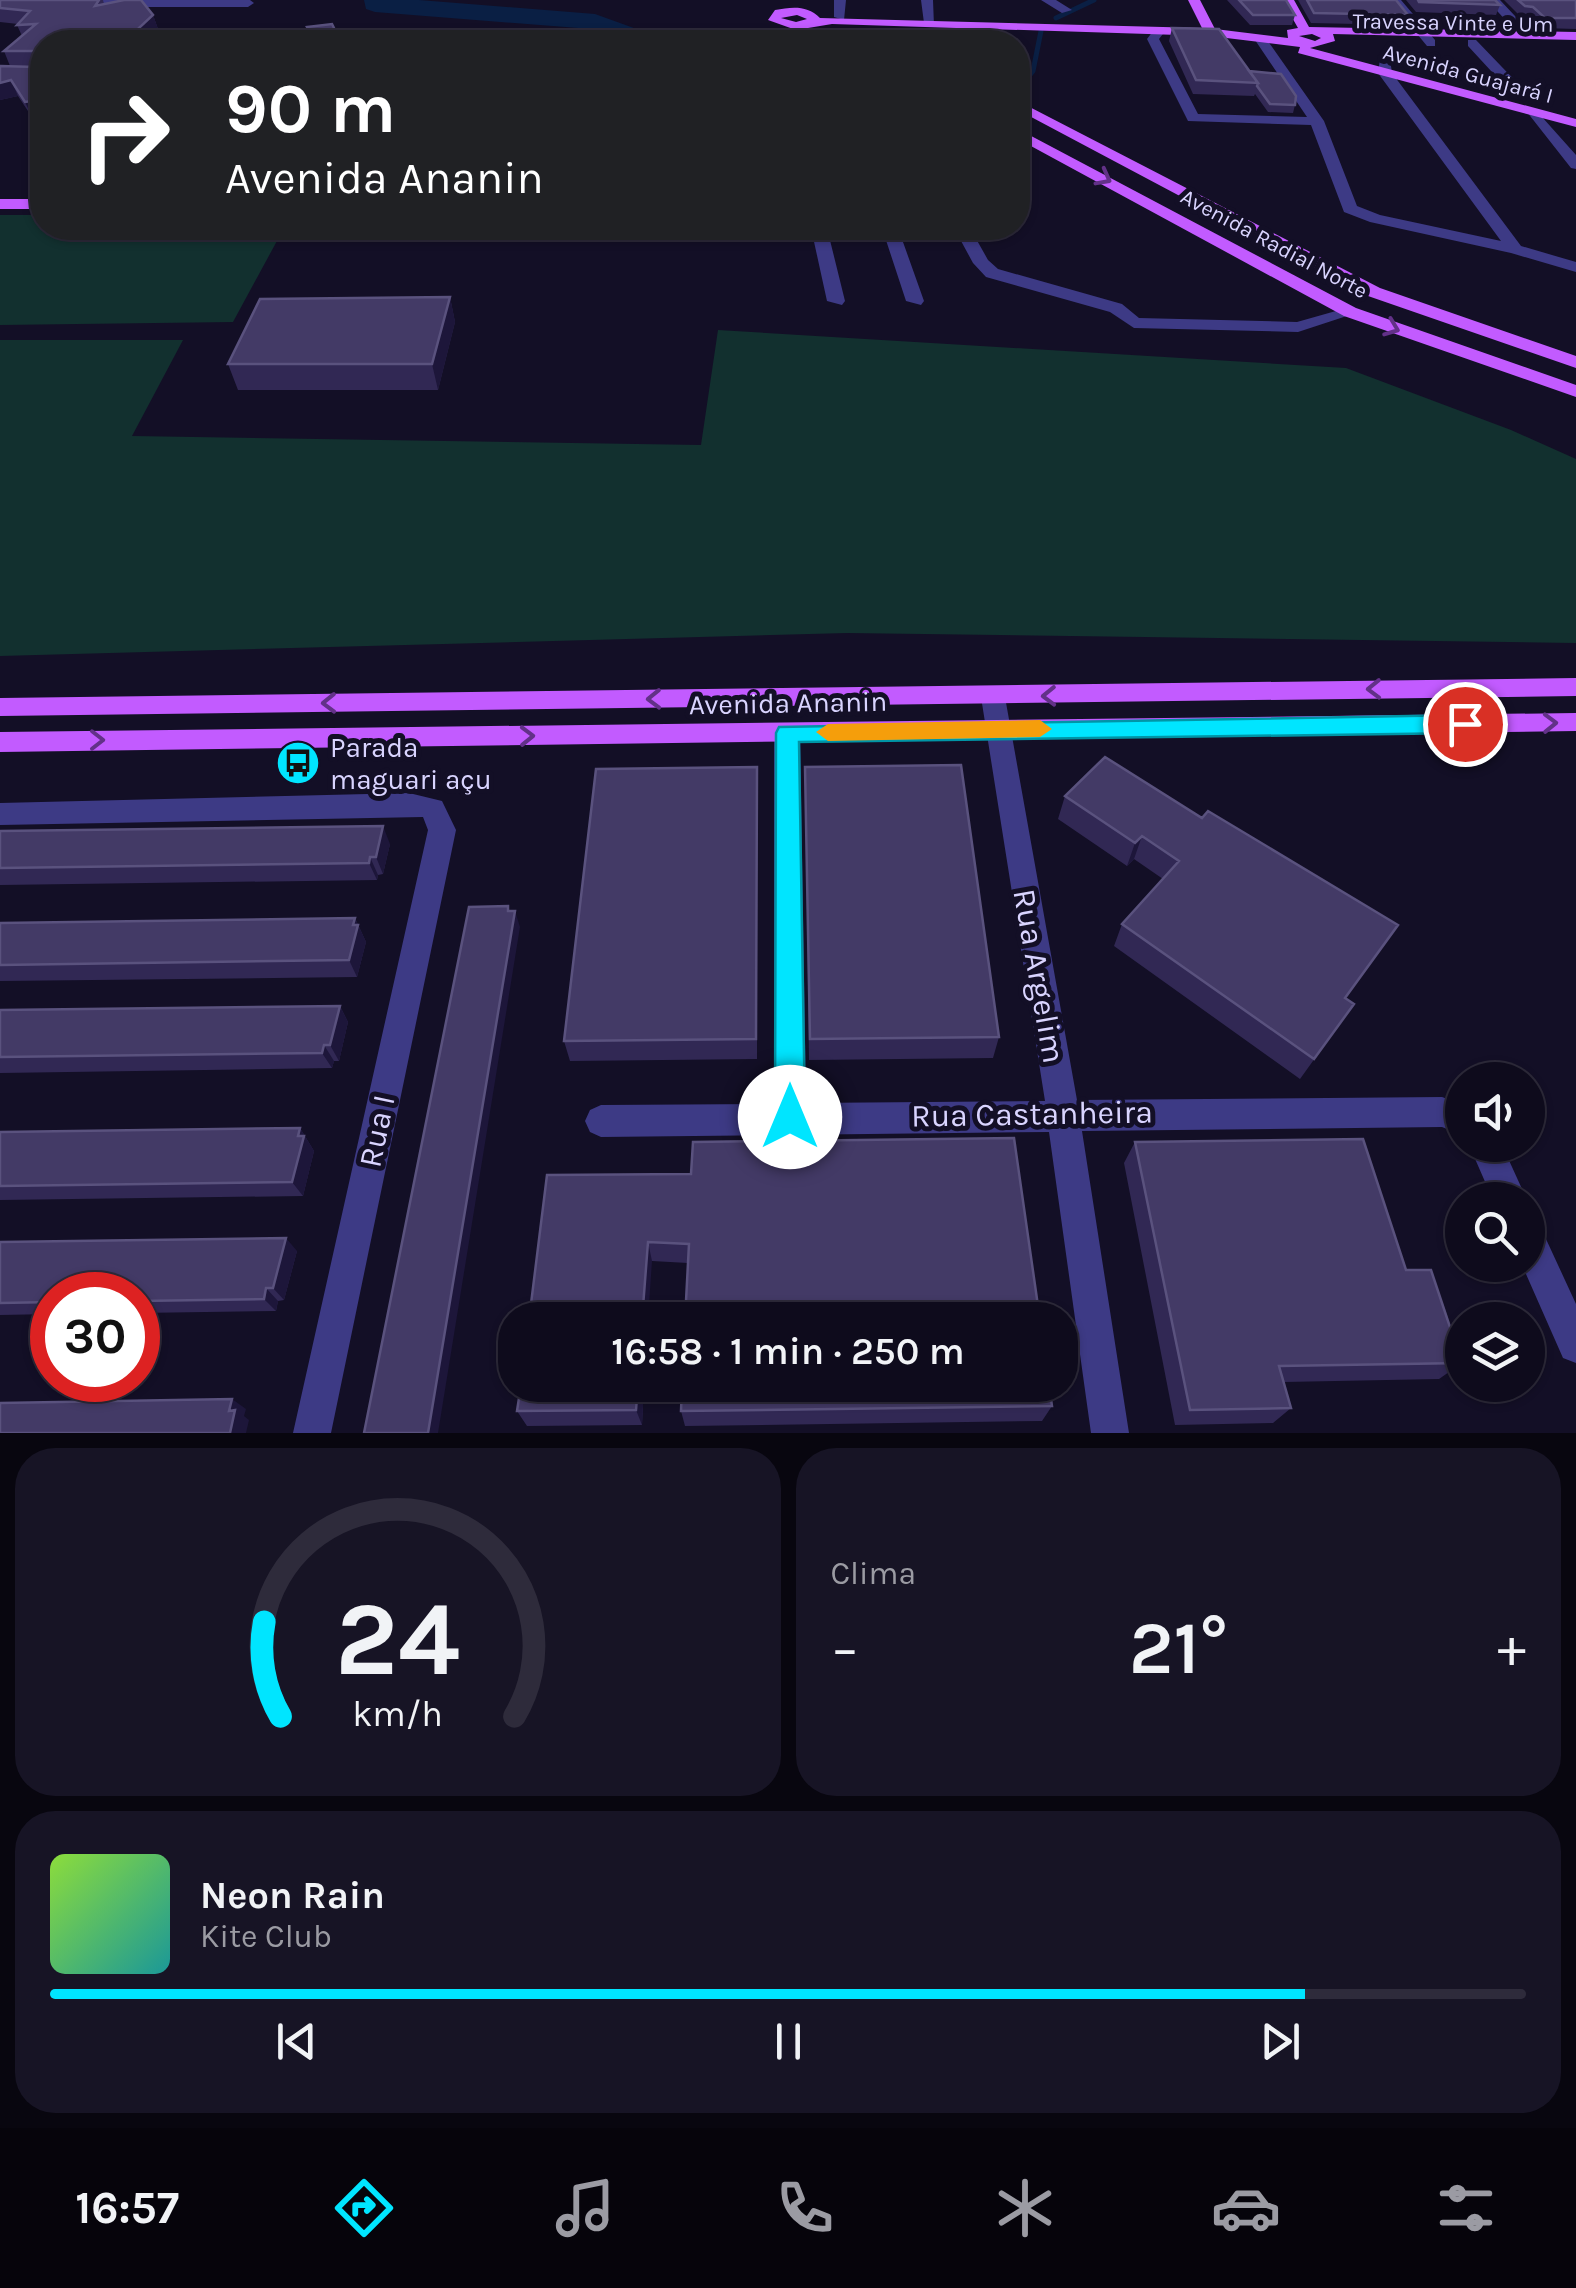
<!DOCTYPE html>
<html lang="pt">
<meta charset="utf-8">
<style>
:root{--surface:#0e0b1c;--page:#171425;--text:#f1f3f6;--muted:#9b9ba3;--line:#2e2b3b;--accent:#00e5ff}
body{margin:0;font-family:Karla,sans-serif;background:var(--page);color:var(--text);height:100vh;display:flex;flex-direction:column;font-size:38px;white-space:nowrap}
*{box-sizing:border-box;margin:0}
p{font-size:32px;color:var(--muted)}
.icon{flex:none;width:55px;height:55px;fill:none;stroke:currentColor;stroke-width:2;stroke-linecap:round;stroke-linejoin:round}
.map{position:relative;height:1433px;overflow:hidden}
.side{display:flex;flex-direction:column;gap:15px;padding:15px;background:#08060f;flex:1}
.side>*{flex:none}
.guide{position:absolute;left:30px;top:30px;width:1000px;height:210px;border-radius:40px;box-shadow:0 2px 8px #0004,0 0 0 2px var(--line);background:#202124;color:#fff;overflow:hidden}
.controls{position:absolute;left:1445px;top:1062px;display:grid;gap:20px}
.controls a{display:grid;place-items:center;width:100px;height:100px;border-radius:50%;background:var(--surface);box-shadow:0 2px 8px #0004,0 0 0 2px var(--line);font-size:50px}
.speed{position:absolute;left:30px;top:1272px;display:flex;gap:20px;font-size:50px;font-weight:700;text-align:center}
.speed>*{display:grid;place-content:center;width:130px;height:130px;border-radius:50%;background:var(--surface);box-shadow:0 2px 8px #0004,0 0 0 2px var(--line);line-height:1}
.speed .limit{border:15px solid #d22;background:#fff;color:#111}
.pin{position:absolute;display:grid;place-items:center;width:85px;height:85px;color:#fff;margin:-42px;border:5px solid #fff;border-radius:50%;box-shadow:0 2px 10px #0007}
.me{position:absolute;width:110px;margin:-55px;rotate:0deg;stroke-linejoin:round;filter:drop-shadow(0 0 8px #0008)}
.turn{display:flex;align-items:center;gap:35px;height:210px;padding:0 30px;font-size:45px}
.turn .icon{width:130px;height:130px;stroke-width:2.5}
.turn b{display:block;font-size:70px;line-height:85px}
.big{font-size:75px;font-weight:600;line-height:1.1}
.side .card{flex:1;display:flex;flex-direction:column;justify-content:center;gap:15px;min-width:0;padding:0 35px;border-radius:40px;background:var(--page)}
.side .dial{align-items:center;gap:0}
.dial svg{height:260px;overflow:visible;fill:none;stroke:var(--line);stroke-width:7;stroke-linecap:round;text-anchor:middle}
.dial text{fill:var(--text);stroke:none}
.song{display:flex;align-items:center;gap:30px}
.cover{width:120px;height:120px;border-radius:15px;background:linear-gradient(135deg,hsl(90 70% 55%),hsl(180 70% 35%))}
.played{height:10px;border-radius:5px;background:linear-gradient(90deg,var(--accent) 85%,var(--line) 85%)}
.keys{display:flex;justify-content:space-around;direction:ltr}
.heat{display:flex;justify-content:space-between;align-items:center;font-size:55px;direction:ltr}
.side .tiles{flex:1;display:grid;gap:15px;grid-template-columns:1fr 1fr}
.card:last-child{grid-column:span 2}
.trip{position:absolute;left:498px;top:1302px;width:580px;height:100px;border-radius:40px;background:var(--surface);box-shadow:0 2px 8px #0004,0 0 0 2px var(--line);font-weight:600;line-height:100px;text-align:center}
.dock{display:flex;height:160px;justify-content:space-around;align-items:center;background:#06040b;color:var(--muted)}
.dock .icon{width:70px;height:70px}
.dock .selected{color:var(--accent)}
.dock b{font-size:45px;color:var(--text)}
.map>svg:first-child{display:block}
.green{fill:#12302f}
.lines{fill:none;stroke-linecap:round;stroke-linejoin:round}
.stream{stroke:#0a1f44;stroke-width:5}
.river{fill:#0a1f44;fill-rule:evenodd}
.minor{fill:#3d3a85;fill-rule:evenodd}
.major{fill:#c25bff;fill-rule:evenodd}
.wall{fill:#312854}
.shaded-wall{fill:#1d163a}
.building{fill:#433a66;stroke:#5a527e;stroke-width:2.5}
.oneway{stroke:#623188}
.route{fill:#00e5ff;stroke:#0095a6;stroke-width:2.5}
.slow{fill:#f59e0b}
.labels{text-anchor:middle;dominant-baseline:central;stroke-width:10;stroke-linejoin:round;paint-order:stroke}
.far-street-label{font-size:22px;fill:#d9d4ff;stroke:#130f26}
.street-label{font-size:28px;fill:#d9d4ff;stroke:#130f26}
.poi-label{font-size:28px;fill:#d9d4ff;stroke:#130f26;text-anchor:start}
.near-street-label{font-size:32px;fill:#d9d4ff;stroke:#130f26}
</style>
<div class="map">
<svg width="1576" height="1433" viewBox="0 0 1576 1433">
<rect width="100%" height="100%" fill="#130f26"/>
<!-- green -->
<path class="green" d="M0,215H42V228H284L233,322L0,325Z
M718,330L1346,368L1511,430L1576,459V643L847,633L0,656V340H183L132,436L701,445Z"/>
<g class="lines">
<!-- stream -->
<path class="stream" d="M1056,18L1094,0
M1018,90L1033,71L1041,31"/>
<!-- river -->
<path class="river" d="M364,0H419L595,14L656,36L660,42H624L591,29L375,12L366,9Z"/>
<!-- minor -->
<path class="minor" d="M0,0H250L254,3L248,7H0Z
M834,0H846L844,20L834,17Z
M921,0H933L934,26L924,23Z
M1041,0H1056L1072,10L1062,13Z
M1389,0H1401L1435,40V46H1427Z
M1487,0H1500L1530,32V38H1522Z
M1156,27L1166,30L1159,39L1198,114L1307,117L1255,40L1265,37L1324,121L1357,206L1380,215L1501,241L1378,73L1380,59H1390L1392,73L1521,246L1576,262V272L1511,253L1370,222L1344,212L1311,125L1188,121L1147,39Z
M1468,40H1476L1526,92V98H1516L1468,46Z
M1534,108L1576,155V169L1571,168L1527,112Z
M811,228H827L845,301L842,305L827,301Z
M882,228H898L924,301L921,305L906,301Z
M954,228H970L988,260L998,269L1122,304L1139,318L1297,322L1350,307L1359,312L1298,332L1134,328L1110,312L986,277L973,263Z
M993,688L1002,691L1005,697L1077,1100L1442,1097L1462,1104V1135L1442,1127L1082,1131L1129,1433H1091L1049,1132L601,1137L590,1132L585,1121L590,1110L601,1105L774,1104V733L778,726H796L800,733L806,1103L1045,1101L981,697L984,691Z
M409,793L442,801L456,830L331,1433H293L428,830L423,817L0,825V803Z
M1469,1145H1502L1527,1200H1493Z
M1528,1221L1540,1226L1576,1304V1363L1563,1358L1522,1265H1528Z"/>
<!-- major -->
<path class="major" d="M1188,0H1200L1215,29L1288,38L1287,30L1298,28L1282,0H1294L1309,27L1576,32V40L1333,34L1335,41L1310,48L1576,119V127L1298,53L1300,47L1210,36L832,24L796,30L768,20L775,10C792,7 807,5 820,18L1202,28ZM797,15L807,19L796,22L781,18ZM1312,34L1321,38L1315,41L1299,36Z
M1018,101L1380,288L1576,356V368L1368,296L1018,110Z
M1018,129L1356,308L1576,385V397L1344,316L1018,139Z
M0,199H42V209H0Z
M1576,678V696L0,716V698Z
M1576,713V731L0,752V732Z"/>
</g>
<!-- wall -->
<path class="wall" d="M0,0H103L104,4L153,15L158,29L32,117L18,96L0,100V66H10L4,51L22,36L17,25L18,24L0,22Z
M1227,0H1286L1295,15L1292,25H1250Z
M1298,0H1396L1408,15L1405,25L1311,23Z
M1406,0H1495L1500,5L1496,15L1416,12Z
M1504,0H1576V29L1541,28L1529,17L1520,16Z
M1172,28L1249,71L1295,105L1293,113L1268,112L1255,94L1254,96L1193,94L1169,41Z
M450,297L455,322L438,390H238L228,364Z
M757,767V1059L570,1061L564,1041Z
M805,767L999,1037L993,1058L809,1060Z
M1065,796L1383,947L1345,999L1354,1004L1300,1079L1114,946L1122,924L1163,879L1134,859L1127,866L1058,819Z
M0,831L390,844L383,874L378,875L377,880L0,885Z
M355,918L366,942L357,977L0,981V923Z
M340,1006L348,1022L339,1061H334L332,1068L0,1073V1010Z
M300,1128L314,1151L303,1196L0,1200V1132Z
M1135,1142L1406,1270L1462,1363L1439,1379L1284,1382L1291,1408L1273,1423L1175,1425L1124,1163Z
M691,1174L688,1263L652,1261L529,1320Z
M0,1242L297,1251L284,1300L278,1301L276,1311L138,1313V1295H52V1314L0,1315Z
M521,1385H644L642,1425L527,1426L517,1411Z
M1052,1406L1042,1421L685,1426L681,1411Z"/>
<!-- shaded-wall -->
<path class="shaded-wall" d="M153,15L158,29L145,42H124Z
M11,80L18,96L0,100V83Z
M42,100V116L32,117L25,102Z
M450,297L455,322L438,390L432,364Z
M383,826L390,844L383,874L376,857Z
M1142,836L1134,859L1127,866L1135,843Z
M370,857L378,875L377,880L369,863Z
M508,906L513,922L515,911L520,927L438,1433H428Z
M355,918L366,942L357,977L349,960L353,925Z
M340,1006L348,1022L339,1061L330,1045Z
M324,1045L334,1061L332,1068L322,1053Z
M300,1128L314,1151L303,1196L292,1182Z
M286,1238L297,1251L284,1300L273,1288Z
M648,1242L652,1261L648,1320H642Z
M266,1288L278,1301L276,1311L264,1299Z
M638,1385H644L642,1425L636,1410Z
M232,1399L246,1409L244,1416L249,1420L246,1433H230L229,1411Z"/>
<!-- building -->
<path class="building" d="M0,0H99L95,6L124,0H141L153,15L124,42H42V100L25,102L11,80L0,83V66L36,67L39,63L36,51H4L36,24L17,25L30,11L0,8Z
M1239,0H1286L1295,15H1253Z
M1307,0H1396L1408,15L1314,13Z
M1418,0H1495L1500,5L1419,2Z
M1518,0H1576V18H1545L1533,7L1525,6Z
M332,24L341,42H315L307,27Z
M1172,28L1219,29L1258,83L1196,80Z
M1249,71L1281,74L1296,96L1295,105L1270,104L1257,86L1258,83Z
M450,297L432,364H228L260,299Z
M1105,757L1202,818L1208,811L1398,925L1345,998L1354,1004L1314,1059L1122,924L1179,861L1142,836L1135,843L1065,796Z
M961,765L999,1037L810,1039L805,767Z
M757,767L756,1039L564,1041L596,769Z
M383,826L376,857H370L369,863L0,868V831Z
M508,906V911H515L428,1433H364L469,907Z
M355,918L353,925H358L349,960L0,965V923Z
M340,1006L330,1045H324L322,1053L0,1057V1010Z
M300,1128L298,1136H304L292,1182L0,1186V1132Z
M1014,1138L1040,1320H685L689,1244L648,1242L642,1320H529L547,1175L691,1174L693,1142Z
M1363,1139L1406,1270H1431L1462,1363L1279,1366L1291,1408L1190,1410L1135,1142Z
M286,1238L273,1288H266L264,1299L138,1301V1295H52V1302L0,1303V1242Z
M521,1385H638L636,1410L517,1411Z
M682,1385H1049L1052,1406L681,1411Z
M232,1399L229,1411L235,1410L230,1433H0V1403Z"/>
<!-- one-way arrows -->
<defs><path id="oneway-chevron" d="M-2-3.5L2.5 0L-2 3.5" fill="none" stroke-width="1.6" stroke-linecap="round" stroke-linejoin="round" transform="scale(2.5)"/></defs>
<g class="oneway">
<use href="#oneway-chevron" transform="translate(1104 178) rotate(28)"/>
<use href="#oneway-chevron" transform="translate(1392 328) rotate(21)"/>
<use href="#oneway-chevron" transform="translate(1374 689) rotate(179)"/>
<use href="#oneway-chevron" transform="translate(1049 696) rotate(179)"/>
<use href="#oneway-chevron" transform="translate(654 699) rotate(179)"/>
<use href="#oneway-chevron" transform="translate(329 703) rotate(179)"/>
<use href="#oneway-chevron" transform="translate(1550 723) rotate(-1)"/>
<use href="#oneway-chevron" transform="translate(527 736) rotate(-1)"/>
<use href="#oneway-chevron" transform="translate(97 740)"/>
</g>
<!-- route -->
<path class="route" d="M1465,715L1476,724L1465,733L799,742L805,1117L800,1127L790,1131L780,1127L775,1117L776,733L779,727Z"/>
<!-- slow -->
<path class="slow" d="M1040,720L1052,729L1040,737L828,741L816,732L828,724Z"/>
<!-- icons -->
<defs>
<g id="bus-disc" transform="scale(2.25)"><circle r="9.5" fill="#00e5ff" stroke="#130f26"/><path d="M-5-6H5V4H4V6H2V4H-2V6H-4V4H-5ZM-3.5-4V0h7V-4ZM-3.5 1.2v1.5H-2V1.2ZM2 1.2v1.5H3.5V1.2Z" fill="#111"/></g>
</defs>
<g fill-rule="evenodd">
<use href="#bus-disc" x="298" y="763"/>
</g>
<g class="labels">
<!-- far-street labels -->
<g class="far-street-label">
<text transform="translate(1453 23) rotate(1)">Travessa Vinte e Um</text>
<text transform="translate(1468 74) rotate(15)">Avenida Guajará I</text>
<text transform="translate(1274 244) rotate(28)">Avenida Radial Norte</text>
</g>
<!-- street labels -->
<g class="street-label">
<text transform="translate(788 703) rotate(-1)">Avenida Ananin</text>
</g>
<!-- poi labels -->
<g class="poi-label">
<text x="330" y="747">Parada<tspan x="330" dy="32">maguari açu</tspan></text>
</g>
<!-- near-street labels -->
<g class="near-street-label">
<text transform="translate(1039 976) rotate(80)">Rua Argelim</text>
<text transform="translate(1032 1114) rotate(-1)">Rua Castanheira</text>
<text transform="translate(377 1131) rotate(-78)">Rua I</text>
</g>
</g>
</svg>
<div class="controls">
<a><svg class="icon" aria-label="sound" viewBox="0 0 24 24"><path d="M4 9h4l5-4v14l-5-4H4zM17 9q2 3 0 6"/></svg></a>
<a><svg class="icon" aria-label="search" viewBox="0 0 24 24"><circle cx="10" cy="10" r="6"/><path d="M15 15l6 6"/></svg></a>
<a><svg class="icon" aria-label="layers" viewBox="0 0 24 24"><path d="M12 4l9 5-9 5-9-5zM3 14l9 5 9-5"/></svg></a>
</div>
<div class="speed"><div class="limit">30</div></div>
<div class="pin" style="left:1465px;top:724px;background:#d93025"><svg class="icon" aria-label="arrive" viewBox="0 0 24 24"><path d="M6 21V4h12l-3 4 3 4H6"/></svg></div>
<svg class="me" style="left:790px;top:1117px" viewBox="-20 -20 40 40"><circle r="19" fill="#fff"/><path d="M0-13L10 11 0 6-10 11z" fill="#00e5ff"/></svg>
<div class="trip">16:58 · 1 min · 250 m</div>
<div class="guide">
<div class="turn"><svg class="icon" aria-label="right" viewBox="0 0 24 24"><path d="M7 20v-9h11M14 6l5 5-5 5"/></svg><div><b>90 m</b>Avenida Ananin</div></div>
</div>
</div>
<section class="side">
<div class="tiles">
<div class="card dial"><svg viewBox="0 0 100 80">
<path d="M14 69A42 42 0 1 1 86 69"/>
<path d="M14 69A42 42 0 0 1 9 40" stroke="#00e5ff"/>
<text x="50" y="56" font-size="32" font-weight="700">24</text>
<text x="50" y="72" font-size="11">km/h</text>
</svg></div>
<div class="card"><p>Clima</p>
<div class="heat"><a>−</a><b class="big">21°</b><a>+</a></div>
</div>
<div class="card">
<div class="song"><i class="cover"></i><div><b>Neon Rain</b><p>Kite Club</p></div></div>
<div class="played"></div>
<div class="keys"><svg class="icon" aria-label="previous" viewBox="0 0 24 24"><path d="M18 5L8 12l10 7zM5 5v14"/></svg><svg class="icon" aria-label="pause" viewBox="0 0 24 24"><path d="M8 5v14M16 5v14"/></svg><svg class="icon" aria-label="next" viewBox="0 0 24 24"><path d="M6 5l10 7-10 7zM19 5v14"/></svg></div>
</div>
</div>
</section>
<nav class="dock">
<b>16:57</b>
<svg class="icon selected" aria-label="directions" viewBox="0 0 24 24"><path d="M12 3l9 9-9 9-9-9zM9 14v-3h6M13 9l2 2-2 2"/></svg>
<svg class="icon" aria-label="music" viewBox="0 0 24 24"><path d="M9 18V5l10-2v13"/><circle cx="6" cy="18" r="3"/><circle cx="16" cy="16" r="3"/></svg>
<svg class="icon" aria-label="phone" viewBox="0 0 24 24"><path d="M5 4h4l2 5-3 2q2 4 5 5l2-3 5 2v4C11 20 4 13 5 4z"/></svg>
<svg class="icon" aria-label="climate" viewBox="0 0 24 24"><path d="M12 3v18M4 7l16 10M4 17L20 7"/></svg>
<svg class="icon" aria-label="car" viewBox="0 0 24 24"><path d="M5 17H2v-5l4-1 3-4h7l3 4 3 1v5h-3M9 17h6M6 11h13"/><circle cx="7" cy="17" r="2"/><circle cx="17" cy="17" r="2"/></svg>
<svg class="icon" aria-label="filters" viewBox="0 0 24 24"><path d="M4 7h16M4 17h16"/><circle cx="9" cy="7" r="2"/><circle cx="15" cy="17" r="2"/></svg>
</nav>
